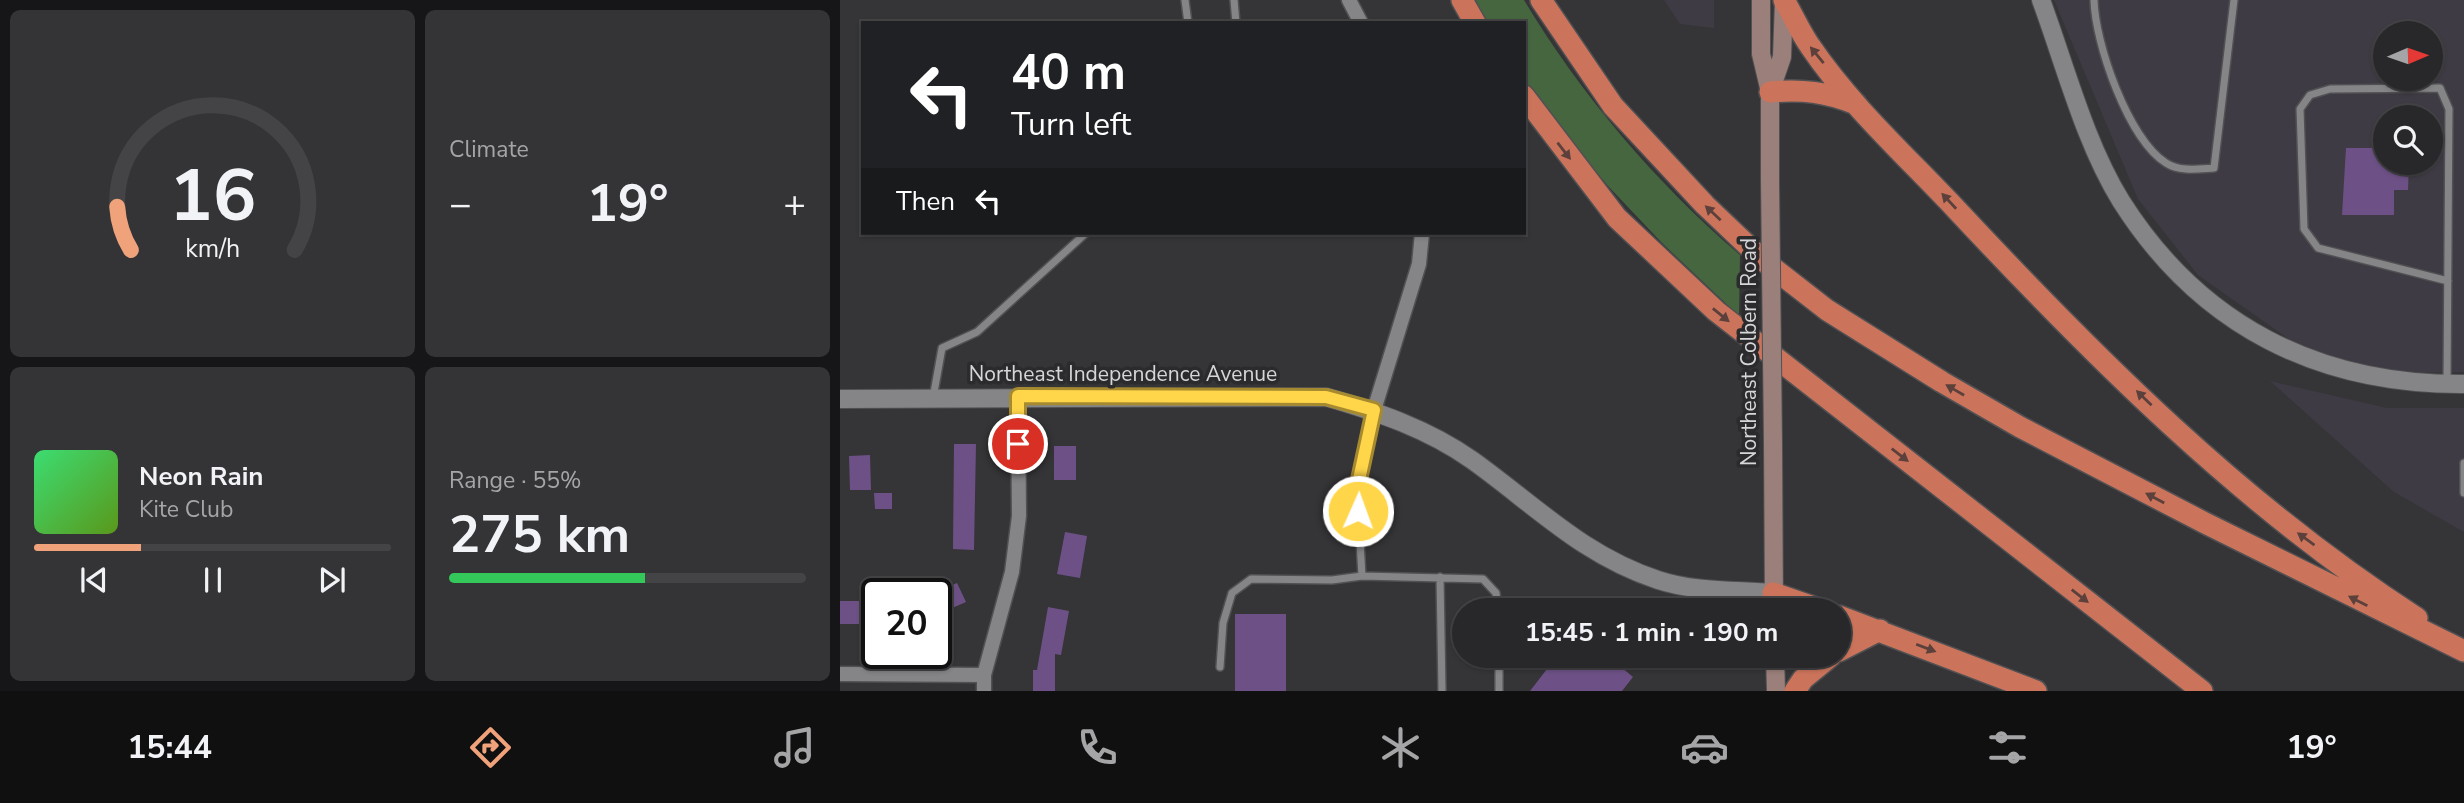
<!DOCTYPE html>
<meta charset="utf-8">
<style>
:root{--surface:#282729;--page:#343335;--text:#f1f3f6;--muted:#a5a5a8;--line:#444446;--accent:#f0a27a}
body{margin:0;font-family:"Nunito Sans",sans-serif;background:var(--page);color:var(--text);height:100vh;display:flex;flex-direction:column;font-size:26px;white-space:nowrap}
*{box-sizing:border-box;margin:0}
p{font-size:23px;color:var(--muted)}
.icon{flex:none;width:38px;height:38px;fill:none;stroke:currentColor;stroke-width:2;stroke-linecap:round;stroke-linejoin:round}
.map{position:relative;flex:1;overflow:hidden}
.drawer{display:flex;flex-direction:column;gap:10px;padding:10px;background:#161517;width:840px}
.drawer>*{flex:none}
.hud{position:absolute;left:21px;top:21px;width:665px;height:214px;border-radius:0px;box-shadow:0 2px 5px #0004,0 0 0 2px var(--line);background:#202124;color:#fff;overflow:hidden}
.needle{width:46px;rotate:88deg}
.tools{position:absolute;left:1533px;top:21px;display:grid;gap:14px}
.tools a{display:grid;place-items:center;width:70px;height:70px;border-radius:50%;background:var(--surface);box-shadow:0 2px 5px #0004,0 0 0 2px var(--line);font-size:35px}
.speed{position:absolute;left:21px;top:578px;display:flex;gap:14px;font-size:35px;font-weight:700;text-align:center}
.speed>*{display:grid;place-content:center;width:91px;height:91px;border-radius:50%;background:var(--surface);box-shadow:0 2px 5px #0004,0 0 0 2px var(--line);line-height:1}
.speed .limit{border:4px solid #111;border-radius:10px;background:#fff;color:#111}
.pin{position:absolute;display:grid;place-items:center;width:60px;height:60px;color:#fff;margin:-30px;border:4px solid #fff;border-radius:50%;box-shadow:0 2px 7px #0007}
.me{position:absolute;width:77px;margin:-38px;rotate:2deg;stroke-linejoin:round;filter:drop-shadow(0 0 5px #0008)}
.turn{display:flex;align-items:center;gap:24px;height:147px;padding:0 35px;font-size:32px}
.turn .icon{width:91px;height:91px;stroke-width:2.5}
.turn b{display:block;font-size:49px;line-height:60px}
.then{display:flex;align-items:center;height:66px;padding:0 35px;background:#0003;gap:14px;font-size:26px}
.big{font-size:52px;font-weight:700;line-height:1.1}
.drawer .widget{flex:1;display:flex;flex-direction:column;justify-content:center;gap:10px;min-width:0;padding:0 24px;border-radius:10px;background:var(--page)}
.drawer .dial{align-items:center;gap:0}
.dial svg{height:182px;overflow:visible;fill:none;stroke:var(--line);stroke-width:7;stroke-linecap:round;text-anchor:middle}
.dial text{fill:var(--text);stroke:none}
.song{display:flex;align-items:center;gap:21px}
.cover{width:84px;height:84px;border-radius:10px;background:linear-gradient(135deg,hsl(140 70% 55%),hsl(90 70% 35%))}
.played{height:7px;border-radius:4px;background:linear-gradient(90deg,var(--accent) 30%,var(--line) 30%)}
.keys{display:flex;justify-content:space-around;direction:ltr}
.heat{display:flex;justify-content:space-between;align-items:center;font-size:38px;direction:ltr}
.charge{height:10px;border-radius:5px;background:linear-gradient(90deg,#34c759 55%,var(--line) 0)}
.drawer .tiles{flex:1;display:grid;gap:10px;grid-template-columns:repeat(2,1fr)}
.trip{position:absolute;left:612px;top:598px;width:399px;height:70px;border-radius:35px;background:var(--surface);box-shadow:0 2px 5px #0004,0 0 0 2px var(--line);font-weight:700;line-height:70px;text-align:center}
.tab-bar{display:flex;height:112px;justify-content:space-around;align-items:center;background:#101010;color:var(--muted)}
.tab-bar .icon{width:49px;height:49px}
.tab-bar .on{color:var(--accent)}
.tab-bar b{font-size:32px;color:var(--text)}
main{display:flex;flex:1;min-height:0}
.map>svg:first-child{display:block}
.built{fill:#3f3b44;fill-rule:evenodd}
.green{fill:#466640}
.building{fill:#6d5186}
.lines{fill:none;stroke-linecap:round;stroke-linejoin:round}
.service-casing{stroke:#515052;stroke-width:10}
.minor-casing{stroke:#515052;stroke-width:17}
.tertiary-casing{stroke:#515052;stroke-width:20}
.secondary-casing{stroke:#515052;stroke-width:20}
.motorway-casing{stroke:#515052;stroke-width:24}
.service{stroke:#858487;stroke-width:7}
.minor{stroke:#858487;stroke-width:14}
.tertiary{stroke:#858487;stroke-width:18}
.secondary{stroke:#9a7f7a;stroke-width:18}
.motorway{stroke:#cc745b;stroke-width:21}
.secondary-bridge-casing{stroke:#515052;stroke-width:20;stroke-linecap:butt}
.secondary-bridge{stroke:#9a7f7a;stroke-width:18}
.oneway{fill:#5b403b}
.route-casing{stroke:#a68a30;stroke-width:18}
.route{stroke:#ffd54a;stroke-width:12}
.labels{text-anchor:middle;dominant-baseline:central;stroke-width:7;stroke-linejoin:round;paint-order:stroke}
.street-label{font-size:21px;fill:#d6d5d7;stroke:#2b2a2d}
</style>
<main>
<section class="drawer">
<div class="tiles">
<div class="widget dial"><svg viewBox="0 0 100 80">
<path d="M14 69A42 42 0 1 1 86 69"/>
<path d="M14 69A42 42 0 0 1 8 50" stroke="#f0a27a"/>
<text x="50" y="56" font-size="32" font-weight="700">16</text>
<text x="50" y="72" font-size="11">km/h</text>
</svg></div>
<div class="widget"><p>Climate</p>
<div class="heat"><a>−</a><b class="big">19°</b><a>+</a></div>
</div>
<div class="widget">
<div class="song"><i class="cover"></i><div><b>Neon Rain</b><p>Kite Club</p></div></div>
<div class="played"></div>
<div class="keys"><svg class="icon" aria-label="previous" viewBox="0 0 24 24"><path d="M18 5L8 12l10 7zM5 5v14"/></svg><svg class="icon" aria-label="pause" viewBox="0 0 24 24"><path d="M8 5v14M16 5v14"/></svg><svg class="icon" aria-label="next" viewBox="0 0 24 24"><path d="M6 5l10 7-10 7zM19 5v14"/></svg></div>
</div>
<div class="widget"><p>Range · 55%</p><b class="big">275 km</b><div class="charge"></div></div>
</div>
</section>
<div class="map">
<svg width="1624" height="691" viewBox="0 0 1624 691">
<rect width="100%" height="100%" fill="#353437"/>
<!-- built -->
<path class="built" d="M824,0H874V28L840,24Z
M1214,0H1624V372L1562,373L1467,352L1358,275L1298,199ZM1545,33H1591V79H1545ZM1545,117H1591V163H1545Z
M1430,381L1547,408H1624V532L1554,492Z"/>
<!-- green -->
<path class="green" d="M633,0H684C740,94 817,184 900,255L899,316L823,244L768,186L709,116L684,80V23H646Z"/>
<!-- building -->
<path class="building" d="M1506,148H1545V163H1569L1568,190H1554V215H1502Z
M114,444H136L134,550L113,549Z
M214,446H236V480H214Z
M30,455L31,490H10L9,456Z
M34,493H52V509H35Z
M225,532L247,536L240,578L217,574Z
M117,583L126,602L96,615V592Z
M0,601H37V624H0Z
M208,607L229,611L221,655L215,654V691H193V670H197Z
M395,614H446V691H395Z
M717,656H768L793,677L782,691H690Z"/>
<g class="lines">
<!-- service casing -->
<g class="service-casing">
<path id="service" d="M345,0L348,23
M394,0L396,23
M1254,0C1255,43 1288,139 1326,163C1340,172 1358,169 1374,168L1394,0
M1607,383L1609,109L1600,88L1490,89L1470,95L1460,109L1464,229L1478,248L1608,281
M93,398L102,348L137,332L246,233
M1624,463V493
M522,576L643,579L656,593L658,611
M600,577L602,691
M659,656V691
M380,667L383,623L392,593L411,579L492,580L522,576L517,489L534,411"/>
</g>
<!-- minor casing -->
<g class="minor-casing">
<path id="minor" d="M509,0L521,23
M534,410L579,264L582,233
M0,674L144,675
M144,691V675L172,572L179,516L178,396"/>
</g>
<!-- tertiary casing -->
<g class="tertiary-casing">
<path id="tertiary" d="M1201,0C1225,65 1245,143 1281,201C1360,326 1479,385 1624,384
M0,399L486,397C538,412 588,429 632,460C695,505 742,555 818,580C854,592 896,590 933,593"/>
</g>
<!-- secondary casing -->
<g class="secondary-casing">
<path id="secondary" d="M921,0V54L930,92V180
M930,92L942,57L944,0
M933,444L934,611
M935,656L936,691"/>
</g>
<!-- motorway casing -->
<g class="motorway-casing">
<path id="motorway" d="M622,0L635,23
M701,0L773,106L865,205L924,261L987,310L1102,382L1180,427L1365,523L1624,651
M944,0C953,15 960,32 970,46C1010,105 1066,156 1115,208C1255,358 1404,507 1577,618
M930,92C962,89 986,92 1016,104
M684,96L777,218L876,311L1362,691
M933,593L985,611
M999,616L1196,691
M999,651L1040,630
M955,691L963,679L991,656"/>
</g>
<!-- service -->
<use href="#service" class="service"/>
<!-- minor -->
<use href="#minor" class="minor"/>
<!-- tertiary -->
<use href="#tertiary" class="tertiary"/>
<!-- secondary -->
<use href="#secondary" class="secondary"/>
<!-- motorway -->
<use href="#motorway" class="motorway"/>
<!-- secondary-bridge casing -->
<g class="secondary-bridge-casing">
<path id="secondary-bridge" d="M930,180L933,444"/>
</g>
<!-- secondary-bridge -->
<use href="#secondary-bridge" class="secondary-bridge"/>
</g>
<!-- one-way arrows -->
<defs><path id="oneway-solid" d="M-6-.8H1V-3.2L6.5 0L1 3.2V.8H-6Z" transform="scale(1.75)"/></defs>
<g class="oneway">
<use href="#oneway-solid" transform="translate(977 55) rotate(-129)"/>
<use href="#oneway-solid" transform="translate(724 151) rotate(52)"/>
<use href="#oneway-solid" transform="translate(1109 201) rotate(-133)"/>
<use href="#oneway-solid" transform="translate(873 213) rotate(-137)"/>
<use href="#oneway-solid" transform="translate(881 315) rotate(39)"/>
<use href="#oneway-solid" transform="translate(1115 390) rotate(-150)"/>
<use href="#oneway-solid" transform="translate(1304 398) rotate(-136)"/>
<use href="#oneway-solid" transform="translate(1060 455) rotate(38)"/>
<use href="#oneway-solid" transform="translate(1315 498) rotate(-152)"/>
<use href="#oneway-solid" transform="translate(1466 539) rotate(-144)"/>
<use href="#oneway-solid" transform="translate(1240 596) rotate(38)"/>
<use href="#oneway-solid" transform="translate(1518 601) rotate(-153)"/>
<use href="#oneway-solid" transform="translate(1086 648) rotate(21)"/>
</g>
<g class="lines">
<!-- route casing -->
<g class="route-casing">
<path id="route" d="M178,444V396L486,397L534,410L517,489L518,511"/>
</g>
<!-- route -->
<use href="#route" class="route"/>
</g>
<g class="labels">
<!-- street labels -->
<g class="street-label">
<text transform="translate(909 352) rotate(-90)">Northeast Colbern Road</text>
<text x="283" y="374">Northeast Independence Avenue</text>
</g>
</g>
</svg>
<div class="tools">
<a><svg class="needle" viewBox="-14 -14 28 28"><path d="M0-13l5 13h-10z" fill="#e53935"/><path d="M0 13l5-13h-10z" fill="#a5a5a8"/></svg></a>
<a><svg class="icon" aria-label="search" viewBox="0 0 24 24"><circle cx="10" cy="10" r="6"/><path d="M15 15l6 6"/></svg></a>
</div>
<div class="speed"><div class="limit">20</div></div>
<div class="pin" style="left:178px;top:444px;background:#d93025"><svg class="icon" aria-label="arrive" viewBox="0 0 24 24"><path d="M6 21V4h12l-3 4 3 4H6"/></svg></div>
<svg class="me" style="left:518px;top:511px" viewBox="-20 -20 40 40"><circle r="17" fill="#ffd54a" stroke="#fff" stroke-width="3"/><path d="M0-11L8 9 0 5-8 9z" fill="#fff"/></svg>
<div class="trip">15:45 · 1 min · 190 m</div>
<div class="hud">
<div class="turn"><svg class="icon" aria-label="left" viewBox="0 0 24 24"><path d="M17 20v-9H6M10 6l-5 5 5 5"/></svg><div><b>40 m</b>Turn left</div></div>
<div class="then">Then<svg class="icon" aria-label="left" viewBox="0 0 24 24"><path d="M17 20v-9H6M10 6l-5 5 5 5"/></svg></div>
</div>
</div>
</main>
<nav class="tab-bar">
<b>15:44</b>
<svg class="icon on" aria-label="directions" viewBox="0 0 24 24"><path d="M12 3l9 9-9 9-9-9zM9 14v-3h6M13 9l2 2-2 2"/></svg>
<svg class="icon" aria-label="music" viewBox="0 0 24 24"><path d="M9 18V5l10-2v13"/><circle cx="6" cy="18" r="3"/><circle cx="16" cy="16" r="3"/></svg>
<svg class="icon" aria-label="phone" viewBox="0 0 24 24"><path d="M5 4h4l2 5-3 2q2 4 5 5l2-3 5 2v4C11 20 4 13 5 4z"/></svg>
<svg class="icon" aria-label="climate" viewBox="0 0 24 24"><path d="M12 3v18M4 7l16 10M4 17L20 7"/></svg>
<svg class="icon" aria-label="car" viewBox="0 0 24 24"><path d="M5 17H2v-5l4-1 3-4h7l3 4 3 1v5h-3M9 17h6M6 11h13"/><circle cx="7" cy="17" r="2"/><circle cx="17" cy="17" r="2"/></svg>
<svg class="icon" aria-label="filters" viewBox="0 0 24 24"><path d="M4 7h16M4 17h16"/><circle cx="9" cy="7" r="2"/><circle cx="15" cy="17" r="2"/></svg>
<b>19°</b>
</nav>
